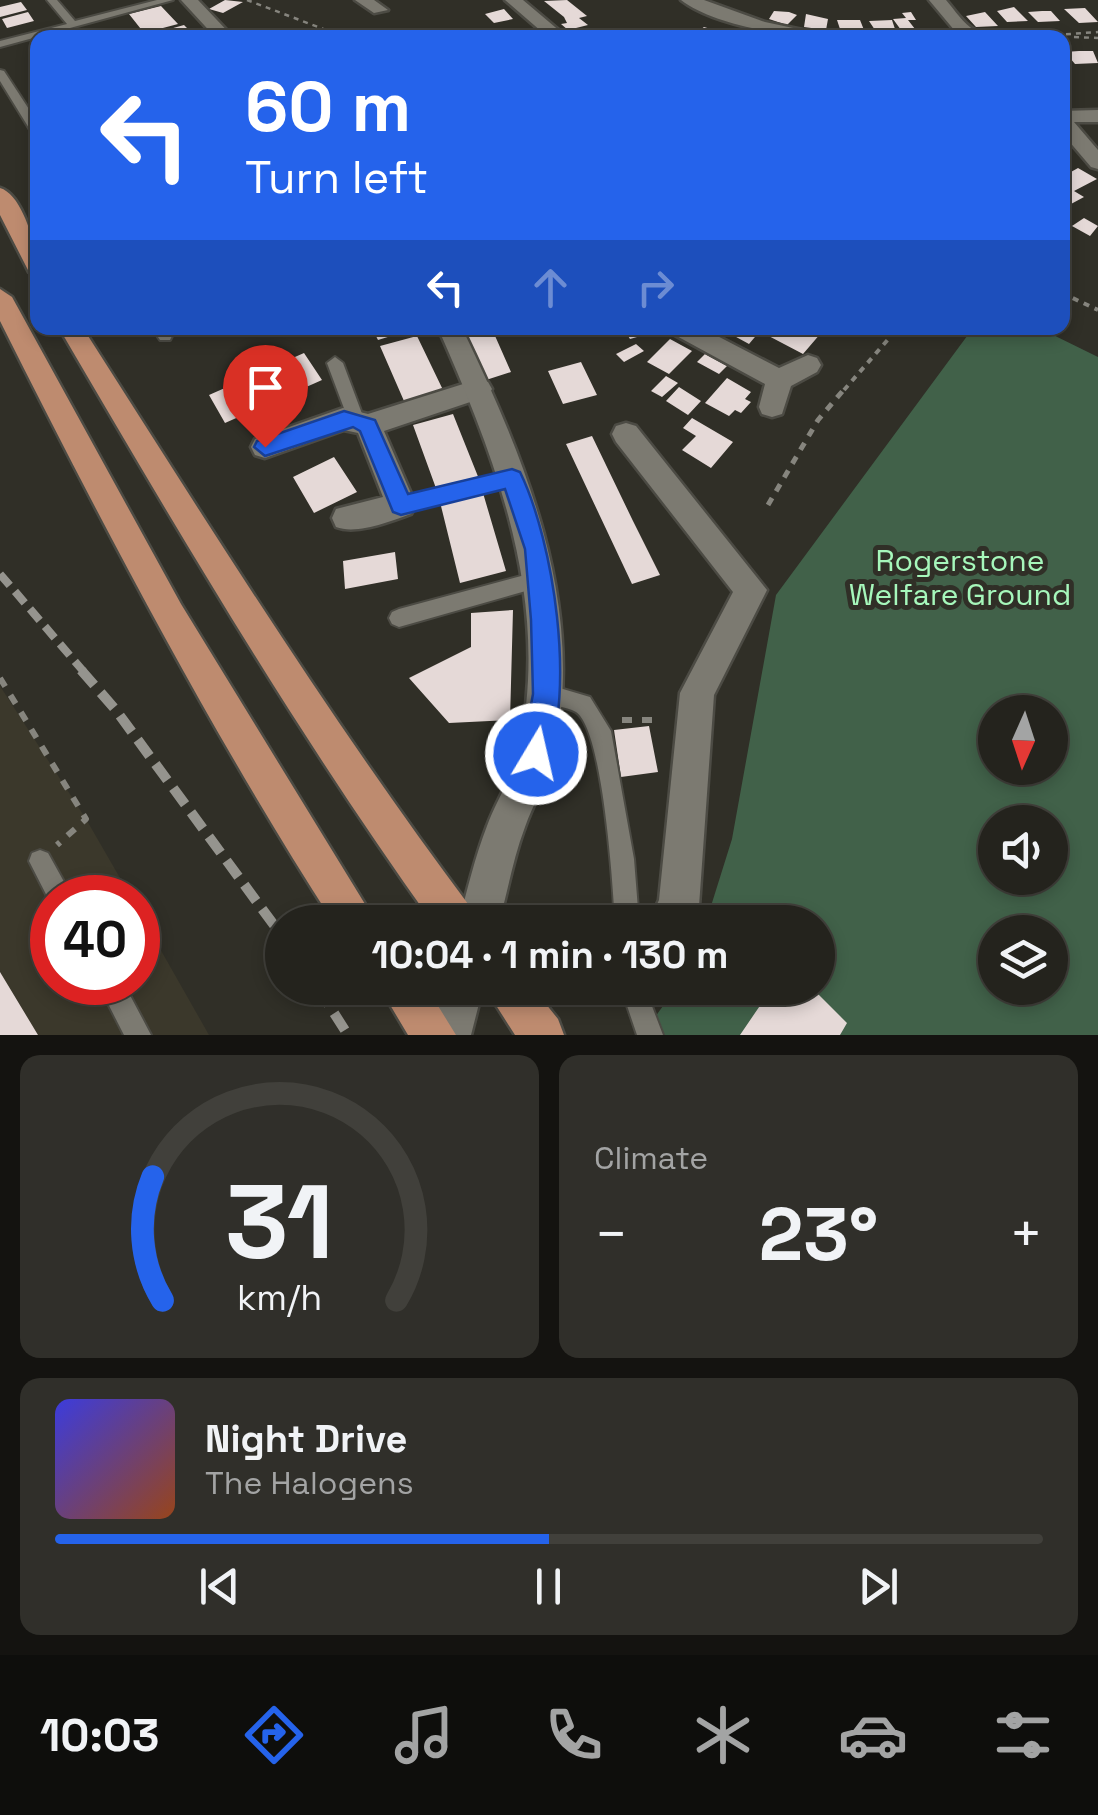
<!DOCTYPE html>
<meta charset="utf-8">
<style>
:root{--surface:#24231d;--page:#302f2a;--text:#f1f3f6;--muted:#a3a4a4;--line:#41403b;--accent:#2563eb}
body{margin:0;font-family:"Space Grotesk",sans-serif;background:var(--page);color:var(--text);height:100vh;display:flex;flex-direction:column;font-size:38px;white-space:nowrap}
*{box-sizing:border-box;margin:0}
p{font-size:32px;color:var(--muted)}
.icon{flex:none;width:55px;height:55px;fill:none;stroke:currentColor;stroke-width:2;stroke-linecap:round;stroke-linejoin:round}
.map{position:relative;height:1035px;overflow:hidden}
.sheet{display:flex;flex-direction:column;gap:20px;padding:20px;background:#141310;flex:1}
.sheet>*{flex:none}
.top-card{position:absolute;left:30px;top:30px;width:1040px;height:305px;border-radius:20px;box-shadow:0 5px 15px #0003,0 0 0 2px var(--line);background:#2563eb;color:#fff;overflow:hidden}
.needle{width:65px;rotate:183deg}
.tools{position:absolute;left:978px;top:695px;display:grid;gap:20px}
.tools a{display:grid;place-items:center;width:90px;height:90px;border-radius:50%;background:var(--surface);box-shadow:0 5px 15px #0003,0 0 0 2px var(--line);font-size:50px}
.speed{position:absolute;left:30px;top:875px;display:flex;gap:20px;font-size:50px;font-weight:700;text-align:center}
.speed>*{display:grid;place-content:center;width:130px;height:130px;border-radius:50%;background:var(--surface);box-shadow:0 5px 15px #0003,0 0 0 2px var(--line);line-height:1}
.speed .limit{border:15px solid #d22;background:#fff;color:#111}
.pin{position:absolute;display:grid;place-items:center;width:85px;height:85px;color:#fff;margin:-102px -42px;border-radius:50% 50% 50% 0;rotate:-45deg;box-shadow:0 0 10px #0007}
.pin .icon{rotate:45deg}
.me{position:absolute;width:110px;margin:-55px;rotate:9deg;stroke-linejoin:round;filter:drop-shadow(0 0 8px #0008)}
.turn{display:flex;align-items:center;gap:35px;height:210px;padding:0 50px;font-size:45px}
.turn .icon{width:130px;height:130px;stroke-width:2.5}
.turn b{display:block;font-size:70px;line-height:85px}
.lanes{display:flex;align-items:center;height:95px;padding:0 50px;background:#0003;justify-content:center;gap:50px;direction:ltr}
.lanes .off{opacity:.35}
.big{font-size:75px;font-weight:700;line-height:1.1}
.sheet .tile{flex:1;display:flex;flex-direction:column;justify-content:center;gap:15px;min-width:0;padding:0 35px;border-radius:20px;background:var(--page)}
.sheet .dial{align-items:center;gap:0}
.dial svg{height:260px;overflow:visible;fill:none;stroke:var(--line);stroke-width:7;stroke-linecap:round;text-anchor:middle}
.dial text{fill:var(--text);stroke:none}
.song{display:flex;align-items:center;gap:30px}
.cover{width:120px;height:120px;border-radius:15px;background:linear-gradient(135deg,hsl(240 70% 55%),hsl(20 70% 35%))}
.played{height:10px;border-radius:5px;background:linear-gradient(90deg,var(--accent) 50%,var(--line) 50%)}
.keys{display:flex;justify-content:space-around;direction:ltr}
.heat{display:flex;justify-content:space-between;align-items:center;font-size:55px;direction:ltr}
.sheet .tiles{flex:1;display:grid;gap:20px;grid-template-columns:1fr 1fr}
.tile:last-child{grid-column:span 2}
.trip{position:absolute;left:265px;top:905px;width:570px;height:100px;border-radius:50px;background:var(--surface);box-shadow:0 5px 15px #0003,0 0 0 2px var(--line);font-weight:700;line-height:100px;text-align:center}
.tabs{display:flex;height:160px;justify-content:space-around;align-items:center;background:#0e0e0c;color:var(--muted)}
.tabs .icon{width:70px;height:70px}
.tabs .on{color:var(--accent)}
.tabs b{font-size:45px;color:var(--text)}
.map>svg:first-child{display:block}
.built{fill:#3b382b}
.green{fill:#416149;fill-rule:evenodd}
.building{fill:#e5d9d7}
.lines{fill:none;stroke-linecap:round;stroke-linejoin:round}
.lane-casing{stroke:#4c4b44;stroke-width:4}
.street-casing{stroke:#4c4b44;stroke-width:5}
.secondary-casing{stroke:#4c4b44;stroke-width:5}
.primary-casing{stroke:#4c4b44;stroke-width:5}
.path-far3{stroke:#86857e;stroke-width:2.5;stroke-dasharray:5 5;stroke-linecap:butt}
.path-far2{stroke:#86857e;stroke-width:4;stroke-dasharray:6 6;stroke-linecap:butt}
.path-far1{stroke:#86857e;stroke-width:5;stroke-dasharray:8 8;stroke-linecap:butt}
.path{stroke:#86857e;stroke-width:6;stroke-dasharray:10 10;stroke-linecap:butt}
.lane{fill:#7c7a71;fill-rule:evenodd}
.street{fill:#7c7a71;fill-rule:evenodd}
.secondary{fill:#7c7a71;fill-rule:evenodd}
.primary{fill:#be8b6f;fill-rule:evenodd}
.rail-far1{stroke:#95948e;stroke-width:8;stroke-dasharray:15 8;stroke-linecap:butt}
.rail{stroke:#95948e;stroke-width:10;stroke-dasharray:20 10;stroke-linecap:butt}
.route{fill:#2563eb;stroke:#184099;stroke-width:2.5}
.labels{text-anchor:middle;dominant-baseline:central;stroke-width:10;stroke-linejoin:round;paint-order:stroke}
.park-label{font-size:30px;fill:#a6f7bb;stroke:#302f27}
</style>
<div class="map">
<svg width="1098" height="1035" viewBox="0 0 1098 1035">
<rect width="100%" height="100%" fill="#302f27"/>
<!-- built -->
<path class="built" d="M0,686L86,819L131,897L52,898V982H138V910L209,1035H0Z"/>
<!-- green -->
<path class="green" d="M973,328H1039L1098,357V1035H642L676,988H818V922H706L732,839L776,595ZM995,712H1050V768H995ZM995,822H1050V878H995ZM995,932H1050V988H995Z"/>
<!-- building -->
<path class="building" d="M225,0L243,2L223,13L209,9Z
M567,0L587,16L579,18L588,25L568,30L561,24L567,23L564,17L544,1Z
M21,2L27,10L0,17V7Z
M161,6L178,24L144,33L129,14Z
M1014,7L1028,21L1007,22L997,11Z
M1085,8L1098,22L1079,23L1064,9Z
M504,9L513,19L494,23L485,14Z
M774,11L789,12L797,15L787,25L769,19Z
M1042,11H1051L1060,21L1038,22L1028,12Z
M28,12L34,21L7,28L2,19Z
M911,12L916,20H908L915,29L901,30L893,19L906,18L902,13Z
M985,12L998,26L976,27L966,16Z
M806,14L828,19L826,30L804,27Z
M837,20H860L864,30L840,29Z
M892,20L896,32L875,30L869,21Z
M184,25L195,36L164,38L159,32Z
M704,27L717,31L726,33L720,38L692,36Z
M523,28L539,35L534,38H477L492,31L505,37Z
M1079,51H1093L1098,63L1075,64L1065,52Z
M1078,168L1097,179L1074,191L1084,197L1071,204L1062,199L1069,194L1062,190L1066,183L1062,177Z
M1084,218L1098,226L1090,236L1072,226Z
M372,328H417L378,340Z
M623,328H665V329L630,339Z
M732,328H753L760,331L749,344L727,332Z
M769,328L784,331L787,328H810L821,333L803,354L763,333Z
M492,329L511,372L486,380L468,336Z
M417,336L443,390L404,401L380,346Z
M670,339L692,351L669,374L647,362Z
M636,344L644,351L624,362L616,354Z
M304,353L322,380L225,423L209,395Z
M705,354L727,366L719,374L697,362Z
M581,362L597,395L563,404L548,371Z
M666,376L678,383L662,397L651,391Z
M727,378L751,392L745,399L751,402L741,413L735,410L729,416L705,403Z
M679,387L701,401L688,415L666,401Z
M453,414L479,479L437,491L413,425Z
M692,418L733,442L711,468L682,450L696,436L683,428Z
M592,436L633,521L660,575L632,584L566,444Z
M334,457L357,492L314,513L293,477Z
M483,493L506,571L460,583L440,502Z
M395,552L398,579L345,589L343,561Z
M513,610L510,720L449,723L409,678L471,647V613Z
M649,726L658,772L621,777L614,730Z
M0,972L38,1035H0Z
M772,988H812L847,1023L840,1035H740Z"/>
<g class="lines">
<!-- lane casing -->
<g class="lane-casing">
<path id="lane" d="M47,0H57L75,21L157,0H173L0,47V41L67,24Z
M0,70L4,71L38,123V136L32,133L0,81Z
M152,328H167L172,336L170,340H160Z
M335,357L343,363L364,419L362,423H350L348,419L327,363Z
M512,471L518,473L520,478L518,483L512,485L401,512L395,510L392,505L395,500L401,498Z
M540,571L547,573L549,579L547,585L540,587L399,627L392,624L389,618L392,612L399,609Z
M546,684L590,697L611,731L634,859L639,922H615C613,886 603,730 576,712C566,706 550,706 539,701L536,694L539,687Z
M40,850L48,853L73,898H52V906L29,861L32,853Z
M97,982H123L151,1035H124Z
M621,988H645L663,1035H637Z"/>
</g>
<!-- street casing -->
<g class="street-casing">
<path id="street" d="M355,0H374L388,10L374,13Z
M505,0H523L568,38H549Z
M681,0H704L765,22L840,38C796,38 716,27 681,0Z
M929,0H946C954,9 964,25 975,30C996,38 1024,24 1041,36L937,38L955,31Z
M1098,110V122H1074L1098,150V169L1091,167L1062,133V111Z
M670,328H702L779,368L808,355L817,358L821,365L817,372L791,386L782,414L772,417L762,414L759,407L765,384L673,334Z
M479,379L488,382L492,389L488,396L384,431L416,505L411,514C391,521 357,535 336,527L332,518L336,509L383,497L358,433L344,430L265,458L255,455L251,447L255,439L343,408L368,414Z
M626,423L636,426L767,590L714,695L699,906L692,922H649L659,900L680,693L733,592L616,442L612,434L616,426Z"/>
</g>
<!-- secondary casing -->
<g class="secondary-casing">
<path id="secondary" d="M181,0H198L234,38H216Z
M438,328H462C525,459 585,601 555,750C550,777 534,801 525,827C513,858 508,891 499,922H459C467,890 475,857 487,826C496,801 513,776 519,749C551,601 497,461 438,328Z
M441,988H483L471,1035H427Z"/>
</g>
<!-- primary casing -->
<g class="primary-casing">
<path id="primary" d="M0,188C24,195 38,252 38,275L29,272L0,215Z
M0,289L12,297L181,604L376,922H333C209,729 103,526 0,321Z
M59,328H83C208,524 331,721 471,908L477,922H432C296,732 177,530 59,328Z
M380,988H427L456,1035H408Z
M485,988H533L558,1019L564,1035H515Z"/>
</g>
<!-- path-far3 -->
<path class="path-far3" d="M247,0L347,38
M1056,35L1098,32
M1074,37L1098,38"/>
<!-- path-far2 -->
<path class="path-far2" d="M1062,293L1098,310
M844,390L898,328"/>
<!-- path-far1 -->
<path class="path-far1" d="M768,505L818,420L846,387"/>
<!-- path -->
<path class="path" d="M0,678L86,819L57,845
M622,720H661"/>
<!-- lane -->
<use href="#lane" class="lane"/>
<!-- street -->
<use href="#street" class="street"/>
<!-- secondary -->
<use href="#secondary" class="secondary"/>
<!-- primary -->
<use href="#primary" class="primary"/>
<!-- rail-far1 -->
<path class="rail-far1" d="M0,574L84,672"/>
<!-- rail -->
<path class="rail" d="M81,670L115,709L282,936
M318,988L348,1035"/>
</g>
<!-- route -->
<path class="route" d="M344,411L375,420L408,494L512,469L520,472C554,542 576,691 546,764L536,768L526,764L522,754L533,694L531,620L525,549L505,489L401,515L393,512L360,431L353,427L265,456L254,447L257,441Z"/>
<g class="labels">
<!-- park labels -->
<g class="park-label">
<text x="960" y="560">Rogerstone<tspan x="960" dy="34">Welfare Ground</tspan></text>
</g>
</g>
</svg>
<div class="tools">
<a><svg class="needle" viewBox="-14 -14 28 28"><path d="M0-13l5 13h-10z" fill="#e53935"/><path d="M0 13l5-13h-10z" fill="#a3a4a4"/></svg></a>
<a><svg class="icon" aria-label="sound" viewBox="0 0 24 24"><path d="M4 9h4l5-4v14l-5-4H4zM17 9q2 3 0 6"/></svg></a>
<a><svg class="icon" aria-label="layers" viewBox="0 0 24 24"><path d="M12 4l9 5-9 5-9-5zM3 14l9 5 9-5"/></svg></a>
</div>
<div class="speed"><div class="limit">40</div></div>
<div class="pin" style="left:265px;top:447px;background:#d93025"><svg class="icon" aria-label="arrive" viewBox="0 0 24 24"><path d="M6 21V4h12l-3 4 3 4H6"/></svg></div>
<svg class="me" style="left:536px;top:754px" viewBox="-20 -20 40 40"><circle r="17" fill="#2563eb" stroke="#fff" stroke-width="3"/><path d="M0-11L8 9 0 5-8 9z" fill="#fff"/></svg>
<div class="trip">10:04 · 1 min · 130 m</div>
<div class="top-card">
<div class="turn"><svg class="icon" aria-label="left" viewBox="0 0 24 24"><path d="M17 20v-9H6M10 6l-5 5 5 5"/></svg><div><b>60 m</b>Turn left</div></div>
<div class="lanes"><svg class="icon" aria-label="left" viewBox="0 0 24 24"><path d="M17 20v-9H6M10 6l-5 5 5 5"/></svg><svg class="icon off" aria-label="ahead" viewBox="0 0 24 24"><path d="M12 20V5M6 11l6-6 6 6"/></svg><svg class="icon off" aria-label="right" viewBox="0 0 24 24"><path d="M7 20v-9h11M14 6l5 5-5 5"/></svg></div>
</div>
</div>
<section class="sheet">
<div class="tiles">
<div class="tile dial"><svg viewBox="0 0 100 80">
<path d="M14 69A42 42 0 1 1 86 69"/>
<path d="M14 69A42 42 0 0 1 11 31" stroke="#2563eb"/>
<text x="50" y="56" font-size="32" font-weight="700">31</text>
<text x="50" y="72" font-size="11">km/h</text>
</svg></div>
<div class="tile"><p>Climate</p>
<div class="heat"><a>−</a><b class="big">23°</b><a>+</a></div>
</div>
<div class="tile">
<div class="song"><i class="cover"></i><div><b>Night Drive</b><p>The Halogens</p></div></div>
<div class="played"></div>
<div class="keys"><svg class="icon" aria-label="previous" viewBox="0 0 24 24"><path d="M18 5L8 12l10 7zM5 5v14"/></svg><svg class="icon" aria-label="pause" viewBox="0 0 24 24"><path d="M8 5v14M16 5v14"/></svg><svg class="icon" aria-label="next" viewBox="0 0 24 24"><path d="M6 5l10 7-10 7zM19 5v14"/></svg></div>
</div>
</div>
</section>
<nav class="tabs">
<b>10:03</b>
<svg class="icon on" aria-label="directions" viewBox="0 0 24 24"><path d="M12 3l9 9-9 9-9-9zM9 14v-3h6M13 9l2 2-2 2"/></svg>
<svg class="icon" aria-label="music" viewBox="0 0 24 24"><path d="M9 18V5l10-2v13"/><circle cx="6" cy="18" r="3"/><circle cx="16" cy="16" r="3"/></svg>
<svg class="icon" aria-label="phone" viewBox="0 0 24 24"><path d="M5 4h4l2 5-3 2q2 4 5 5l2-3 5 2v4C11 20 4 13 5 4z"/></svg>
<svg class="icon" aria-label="climate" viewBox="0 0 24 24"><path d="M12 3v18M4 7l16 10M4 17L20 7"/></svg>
<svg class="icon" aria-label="car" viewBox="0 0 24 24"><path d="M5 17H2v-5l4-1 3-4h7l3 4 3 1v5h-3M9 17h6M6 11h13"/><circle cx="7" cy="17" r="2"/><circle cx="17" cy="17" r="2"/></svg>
<svg class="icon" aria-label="filters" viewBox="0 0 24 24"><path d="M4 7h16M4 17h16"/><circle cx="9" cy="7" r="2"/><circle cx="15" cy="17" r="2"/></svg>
</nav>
